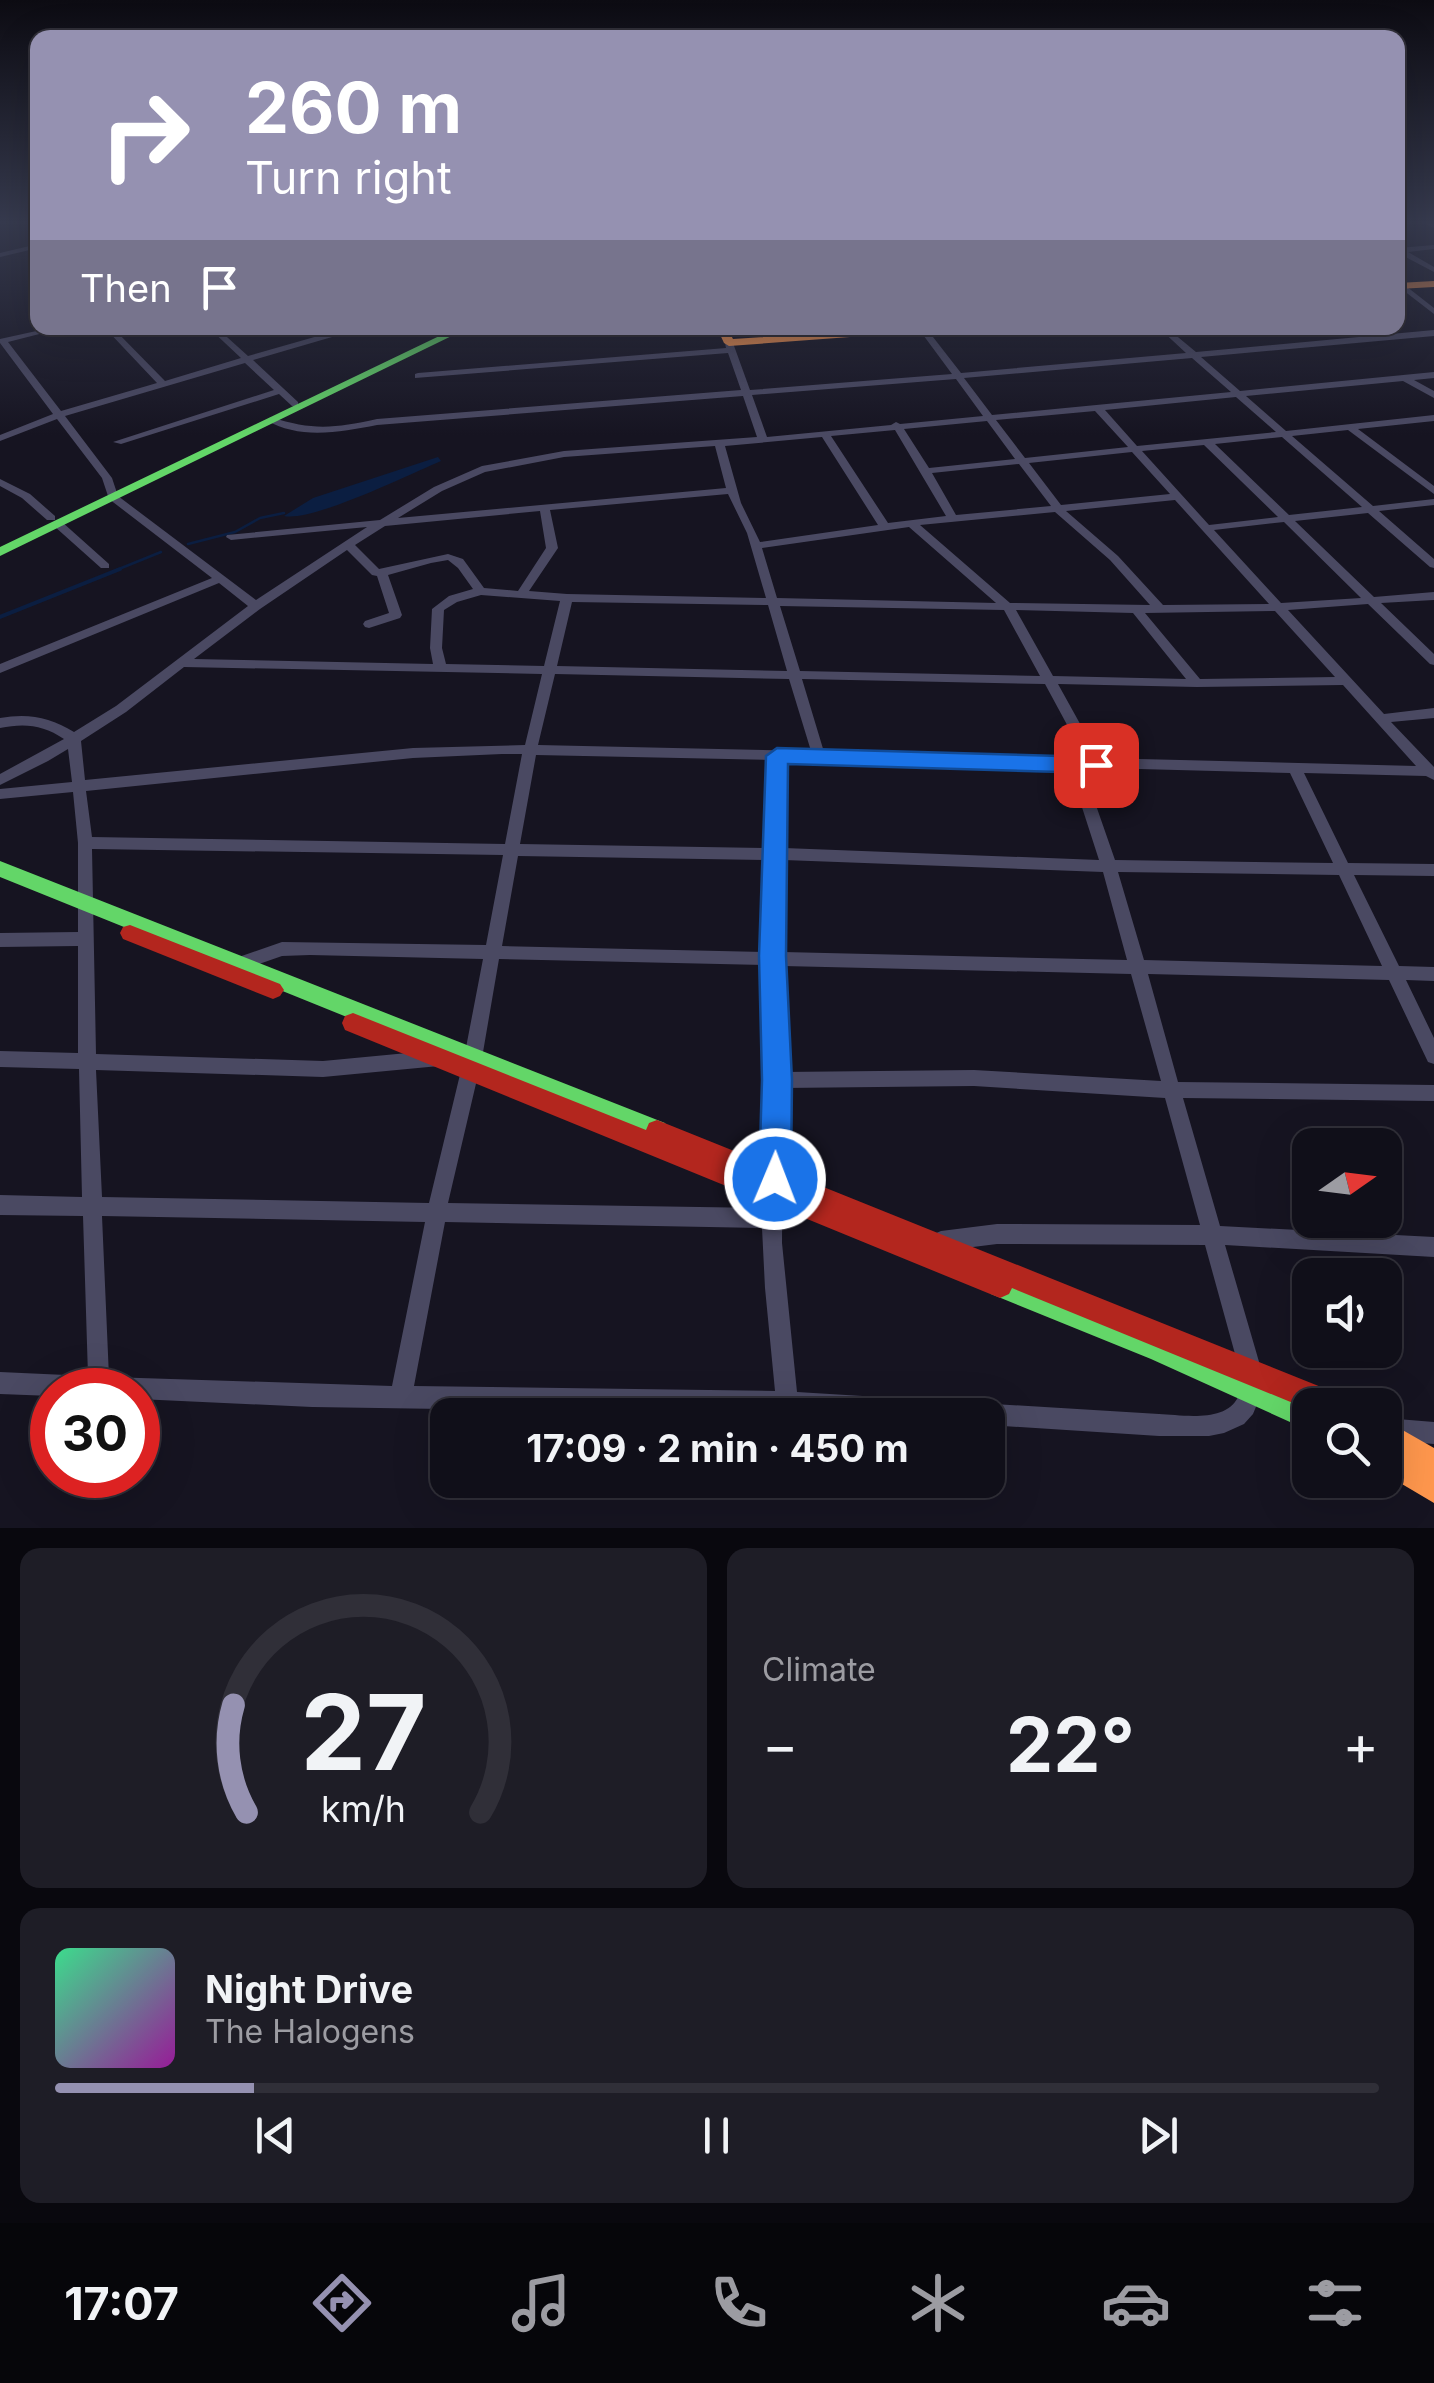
<!DOCTYPE html>
<meta charset="utf-8">
<style>
:root{--surface:#100f19;--page:#1e1d26;--text:#f1f3f6;--muted:#9c9ca2;--line:#302f38;--accent:#9591b1}
body{margin:0;font-family:Inter,sans-serif;background:var(--page);color:var(--text);height:100vh;display:flex;flex-direction:column;font-size:38px;white-space:nowrap}
*{box-sizing:border-box;margin:0}
p{font-size:32px;color:var(--muted)}
.icon{flex:none;width:55px;height:55px;fill:none;stroke:currentColor;stroke-width:2;stroke-linecap:round;stroke-linejoin:round}
.map{position:relative;height:1528px;overflow:hidden}
.details{display:flex;flex-direction:column;gap:20px;padding:20px;background:#09080e;flex:1}
.details>*{flex:none}
.banner{position:absolute;left:30px;top:30px;width:1375px;height:305px;border-radius:20px;box-shadow:0 10px 40px #0002,0 0 0 2px var(--line);background:#9591b1;color:#fff;overflow:hidden}
.needle{width:65px;rotate:76deg}
.tools{position:absolute;left:1292px;top:1128px;display:grid;gap:20px}
.tools a{display:grid;place-items:center;width:110px;height:110px;border-radius:20px;background:var(--surface);box-shadow:0 10px 40px #0002,0 0 0 2px var(--line);font-size:50px}
.speed{position:absolute;left:30px;top:1368px;display:flex;gap:20px;font-size:50px;font-weight:700;text-align:center}
.speed>*{display:grid;place-content:center;width:130px;height:130px;border-radius:50%;background:var(--surface);box-shadow:0 10px 40px #0002,0 0 0 2px var(--line);line-height:1}
.speed .limit{border:15px solid #d22;background:#fff;color:#111}
.pin{position:absolute;display:grid;place-items:center;width:85px;height:85px;color:#fff;margin:-42px;border-radius:20px;box-shadow:0 5px 15px #0006}
.me{position:absolute;width:110px;margin:-55px;rotate:1deg;stroke-linejoin:round;filter:drop-shadow(0 0 8px #0008)}
.turn{display:flex;align-items:center;gap:35px;height:210px;padding:0 50px;font-size:45px}
.turn .icon{width:130px;height:130px;stroke-width:2.5}
.turn b{display:block;font-size:70px;line-height:85px}
.then{display:flex;align-items:center;height:95px;padding:0 50px;background:#0003;gap:20px;font-size:38px}
.big{font-size:75px;font-weight:700;line-height:1.1}
.details .tile{flex:1;display:flex;flex-direction:column;justify-content:center;gap:15px;min-width:0;padding:0 35px;border-radius:20px;background:var(--page)}
.details .dial{align-items:center;gap:0}
.dial svg{height:260px;overflow:visible;fill:none;stroke:var(--line);stroke-width:7;stroke-linecap:round;text-anchor:middle}
.dial text{fill:var(--text);stroke:none}
.song{display:flex;align-items:center;gap:30px}
.cover{width:120px;height:120px;border-radius:15px;background:linear-gradient(135deg,hsl(150 70% 55%),hsl(300 70% 35%))}
.played{height:10px;border-radius:5px;background:linear-gradient(90deg,var(--accent) 15%,var(--line) 15%)}
.keys{display:flex;justify-content:space-around;direction:ltr}
.heat{display:flex;justify-content:space-between;align-items:center;font-size:55px;direction:ltr}
.details .tiles{flex:1;display:grid;gap:20px;grid-template-columns:1fr 1fr}
.tile:last-child{grid-column:span 2}
.trip{position:absolute;left:430px;top:1398px;width:575px;height:100px;border-radius:20px;background:var(--surface);box-shadow:0 10px 40px #0002,0 0 0 2px var(--line);font-weight:700;line-height:100px;text-align:center}
.tab-bar{display:flex;height:160px;justify-content:space-around;align-items:center;background:#06060a;color:var(--muted)}
.tab-bar .icon{width:70px;height:70px}
.tab-bar .selected{color:var(--accent)}
.tab-bar b{font-size:45px;color:var(--text)}
.map>svg:first-child{display:block}
.water{fill:#0b1e41}
.lines{fill:none;stroke-linecap:round;stroke-linejoin:round}
.stream-far1{stroke:#0b1e41;stroke-width:2.5}
.stream{stroke:#0b1e41;stroke-width:4}
.street{fill:#4a4962;fill-rule:evenodd}
.fast{fill:#63d668;fill-rule:evenodd}
.slow{fill:#ff974d;fill-rule:evenodd}
.jam{fill:#b3261e;fill-rule:evenodd}
.route{fill:#1a73e8;stroke:#114b97;stroke-width:2.5}
</style>
<div class="map">
<svg width="1434" height="1528" viewBox="0 0 1434 1528">
<rect width="100%" height="100%" fill="#161421"/>
<!-- water -->
<path class="water" d="M438,457L441,461C410,474 313,522 284,516L313,498Z"/>
<g class="lines">
<!-- stream-far1 -->
<path class="stream-far1" d="M188,544L235,532L260,518L284,513
M114,571L161,552"/>
<!-- stream -->
<path class="stream" d="M0,617L120,569"/>
<!-- street -->
<path class="street" d="M1421,222L1434,223V228L1423,223Z
M38,244V248L0,257V253Z
M1434,245V249L1408,252L1434,267V272L1398,253V248Z
M1402,283L1434,308V314L1399,287V283Z
M50,328H63L8,342L61,411L157,383L105,328H113L165,381L241,358L209,328H217L248,356L346,328H357L356,330L253,360L298,402V406H292L279,394L121,444L113,442L274,390L245,363L65,416L112,478L118,496L256,600L367,527L231,540L226,537L227,535L380,520L434,487L482,466L564,451L757,437L743,396L377,425C340,432 300,440 266,420L271,417C313,431 335,428 377,419L741,390L728,353L415,378V374L418,373L726,348L725,343L729,340L733,343L750,390L952,374L918,328H926L961,373L1186,353L1159,328H1167L1196,352L1434,330V336L1201,357L1240,391L1434,372V378L1414,380L1434,391V398L1403,381L1246,396L1286,431L1434,415V421L1358,429L1434,486V494L1348,430L1292,436L1373,506L1434,499V505L1379,511L1434,559V568L1430,567L1368,513L1295,521L1374,597L1434,592V600L1381,603L1434,654V665L1430,664L1368,604L1288,610L1384,714L1434,708V718L1391,722L1434,767V780L1426,776L1304,773L1348,863L1434,864V876L1354,875L1399,966L1434,967V981L1406,980L1434,1038V1064L1428,1062L1389,980L1148,974L1178,1082L1434,1085V1101L1183,1098L1220,1226L1434,1237V1257L1225,1245L1262,1372V1392L1253,1414L1244,1424L1224,1433L1209,1436H1159L988,1425V1415H822L312,1407L138,1399V1390H52V1396L0,1394V1372L88,1376L83,1216L0,1215V1195L82,1197L79,1069L0,1067V1051L78,1053V946L0,947V933L78,932V843L73,792L0,799V789L72,782L68,749L48,761L0,785V774L64,739C43,725 25,723 0,728V718C28,713 50,717 74,732L116,706L248,606L219,583L0,673V664L212,578L109,499L102,478L57,419L0,441V435L53,414L0,343V339ZM1192,358L1231,392L992,415L964,378ZM956,379L983,416L900,424L896,422L891,425L767,437L752,395ZM1236,397L1276,432L1137,446L1105,410ZM1095,411L1128,447L1025,458L996,420ZM987,421L1015,459L929,468L904,429ZM895,430L946,516L888,523L831,436ZM822,437L878,525L760,542L741,503L725,446ZM1282,437L1362,507L1289,515L1215,444ZM1204,445L1278,517L1209,525L1142,451ZM715,446L726,488L398,518L442,491L485,472L564,457ZM1132,452L1170,494L1061,505L1029,463ZM1019,464L1051,506L956,515L932,473ZM728,494L747,533L766,598L567,594L529,591L558,548L550,510ZM1175,500L1269,604L1163,605L1118,556L1066,511ZM540,511L546,548L518,591L484,588L463,559L448,554L379,569L355,545L385,526ZM1055,512L1110,560L1150,605L1010,603L920,525ZM1284,522L1361,598L1281,603L1214,530ZM909,527L996,603L777,598L762,548ZM347,550L372,575L377,576L389,613L365,621L363,624L365,627L369,628L400,618L402,615L388,575L431,563L448,560L458,568L473,589L449,596L432,609L430,648L433,664L194,659L260,609ZM481,595L560,601L544,666L446,664L442,648L444,610L457,602ZM572,602L768,605L787,671L557,666ZM780,606L1004,610L1040,676L800,671ZM1016,610L1133,613L1186,679L1053,676ZM1275,611L1335,677L1200,679L1145,613ZM184,667L542,674L525,745L413,748L85,780L81,741L126,712ZM555,674L789,679L811,751L538,745ZM802,679L1045,684L1085,758L824,752ZM1058,684L1197,687L1343,685L1416,766L1099,758ZM502,754H522L505,844L92,837L86,791L413,758ZM536,755L770,760L769,848L520,844ZM784,761L1069,767L1099,860L784,848ZM1083,768L1096,770L1101,768L1290,773L1333,863L1115,860ZM92,849L503,855L486,945L282,942L233,959L231,964L233,969L239,971L282,956L310,955L483,959L464,1058L429,1203L102,1197L96,1070L323,1077L439,1066L445,1064L448,1058L445,1052L439,1050L323,1061L96,1054ZM518,856L769,860L767,952L502,946ZM784,860L1103,872L1127,960L783,952ZM1118,872L1339,875L1382,966L1144,960ZM499,959L767,965L763,1208L448,1203L482,1058ZM783,966L1131,974L1161,1081L974,1070L783,1072ZM974,1086L1165,1098L1200,1225L997,1224L941,1231L934,1234L931,1241L934,1248L941,1251L997,1244L1205,1245L1240,1372C1240,1380 1242,1390 1238,1397C1226,1423 1182,1415 1159,1414L797,1392L782,1243L783,1088ZM102,1216L425,1222L392,1386L109,1377ZM445,1222L762,1228L765,1288L775,1391L414,1386Z
M430,328H440L453,335L446,337Z
M0,479L30,494L55,516V520H47L22,498L0,486Z
M58,521L62,522L109,564V568H101L54,526V522Z
M1385,1418L1434,1422V1444L1385,1440Z"/>
<!-- fast -->
<path class="fast" d="M456,328H468L0,556V547Z
M0,861L665,1123L669,1131L665,1139L657,1142L649,1139L0,877Z
M1000,1272L1168,1340L1315,1405H1310V1431L1151,1359L991,1294L987,1285L991,1276Z"/>
<!-- slow -->
<path class="slow" d="M1434,281V287L1398,289V283Z
M717,328H727L733,339L895,328H936L931,331L729,346L724,343Z
M1385,1420L1434,1448V1503L1385,1474Z"/>
<!-- jam -->
<path class="jam" d="M130,925L280,984L284,990L280,996L273,999L123,939L120,933L123,927Z
M353,1013L646,1130L649,1123L657,1120L1341,1395L1345,1405H1310V1410L1012,1288L1009,1294L1000,1298L345,1030L342,1023L345,1016Z"/>
</g>
<!-- sky -->
<linearGradient id="sky" x2="0" y2="1"><stop stop-color="#0c0b12"/><stop offset="0.51" stop-color="#363a4e"/><stop offset="1" stop-color="#363a4e" stop-opacity="0"/></linearGradient>
<rect width="1434" height="435" fill="url(#sky)"/>
<!-- route -->
<path class="route" d="M777,748L1096,757L1108,765L1096,773L788,764L786,956L792,1080L791,1179L786,1190L775,1194L764,1190L759,1179L762,1080L759,956L766,756Z"/>
</svg>
<div class="tools">
<a><svg class="needle" viewBox="-14 -14 28 28"><path d="M0-13l5 13h-10z" fill="#e53935"/><path d="M0 13l5-13h-10z" fill="#9c9ca2"/></svg></a>
<a><svg class="icon" aria-label="sound" viewBox="0 0 24 24"><path d="M4 9h4l5-4v14l-5-4H4zM17 9q2 3 0 6"/></svg></a>
<a><svg class="icon" aria-label="search" viewBox="0 0 24 24"><circle cx="10" cy="10" r="6"/><path d="M15 15l6 6"/></svg></a>
</div>
<div class="speed"><div class="limit">30</div></div>
<div class="pin" style="left:1096px;top:765px;background:#d93025"><svg class="icon" aria-label="arrive" viewBox="0 0 24 24"><path d="M6 21V4h12l-3 4 3 4H6"/></svg></div>
<svg class="me" style="left:775px;top:1179px" viewBox="-20 -20 40 40"><circle r="17" fill="#1a73e8" stroke="#fff" stroke-width="3"/><path d="M0-11L8 9 0 5-8 9z" fill="#fff"/></svg>
<div class="trip">17:09 · 2 min · 450 m</div>
<div class="banner">
<div class="turn"><svg class="icon" aria-label="right" viewBox="0 0 24 24"><path d="M7 20v-9h11M14 6l5 5-5 5"/></svg><div><b>260 m</b>Turn right</div></div>
<div class="then">Then<svg class="icon" aria-label="arrive" viewBox="0 0 24 24"><path d="M6 21V4h12l-3 4 3 4H6"/></svg></div>
</div>
</div>
<section class="details">
<div class="tiles">
<div class="tile dial"><svg viewBox="0 0 100 80">
<path d="M14 69A42 42 0 1 1 86 69"/>
<path d="M14 69A42 42 0 0 1 10 36" stroke="#9591b1"/>
<text x="50" y="56" font-size="32" font-weight="700">27</text>
<text x="50" y="72" font-size="11">km/h</text>
</svg></div>
<div class="tile"><p>Climate</p>
<div class="heat"><a>−</a><b class="big">22°</b><a>+</a></div>
</div>
<div class="tile">
<div class="song"><i class="cover"></i><div><b>Night Drive</b><p>The Halogens</p></div></div>
<div class="played"></div>
<div class="keys"><svg class="icon" aria-label="previous" viewBox="0 0 24 24"><path d="M18 5L8 12l10 7zM5 5v14"/></svg><svg class="icon" aria-label="pause" viewBox="0 0 24 24"><path d="M8 5v14M16 5v14"/></svg><svg class="icon" aria-label="next" viewBox="0 0 24 24"><path d="M6 5l10 7-10 7zM19 5v14"/></svg></div>
</div>
</div>
</section>
<nav class="tab-bar">
<b>17:07</b>
<svg class="icon selected" aria-label="directions" viewBox="0 0 24 24"><path d="M12 3l9 9-9 9-9-9zM9 14v-3h6M13 9l2 2-2 2"/></svg>
<svg class="icon" aria-label="music" viewBox="0 0 24 24"><path d="M9 18V5l10-2v13"/><circle cx="6" cy="18" r="3"/><circle cx="16" cy="16" r="3"/></svg>
<svg class="icon" aria-label="phone" viewBox="0 0 24 24"><path d="M5 4h4l2 5-3 2q2 4 5 5l2-3 5 2v4C11 20 4 13 5 4z"/></svg>
<svg class="icon" aria-label="climate" viewBox="0 0 24 24"><path d="M12 3v18M4 7l16 10M4 17L20 7"/></svg>
<svg class="icon" aria-label="car" viewBox="0 0 24 24"><path d="M5 17H2v-5l4-1 3-4h7l3 4 3 1v5h-3M9 17h6M6 11h13"/><circle cx="7" cy="17" r="2"/><circle cx="17" cy="17" r="2"/></svg>
<svg class="icon" aria-label="filters" viewBox="0 0 24 24"><path d="M4 7h16M4 17h16"/><circle cx="9" cy="7" r="2"/><circle cx="15" cy="17" r="2"/></svg>
</nav>
